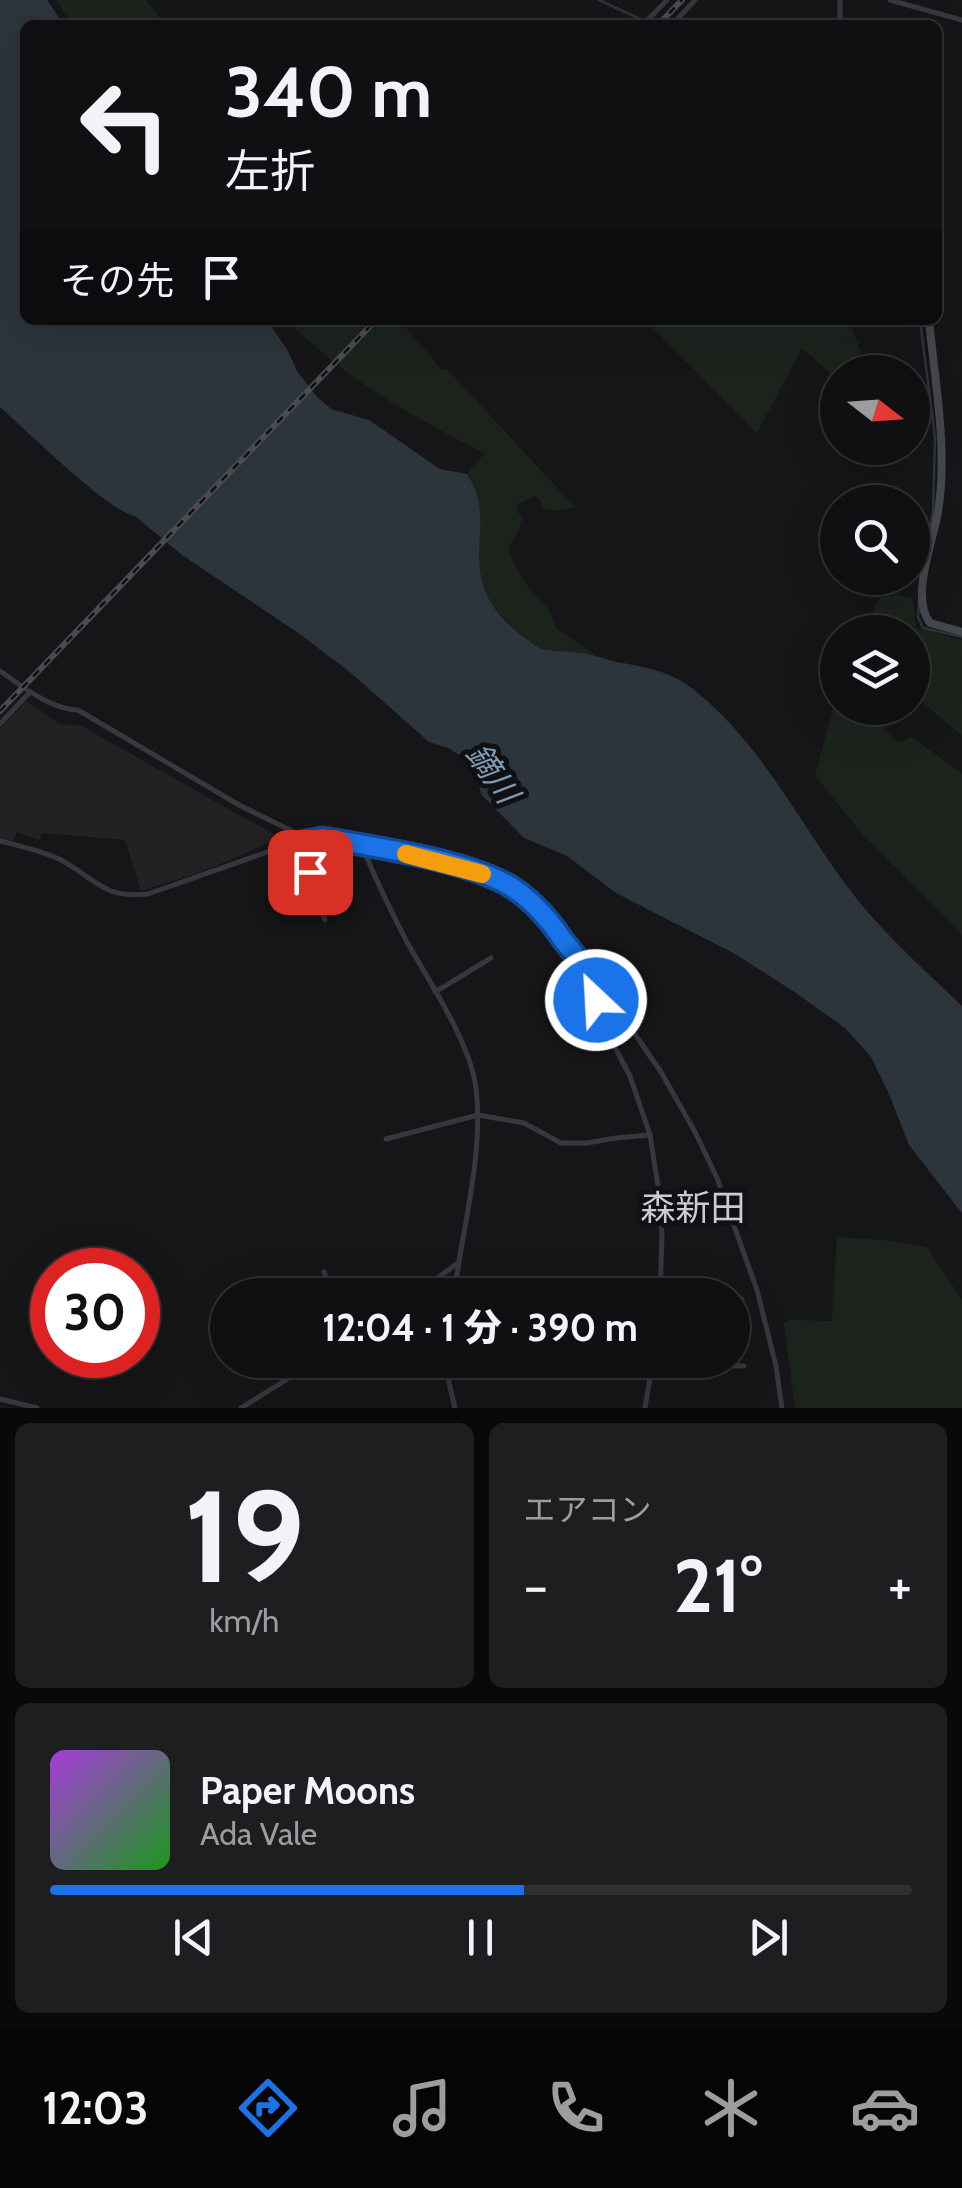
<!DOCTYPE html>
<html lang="ja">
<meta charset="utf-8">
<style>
:root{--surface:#101012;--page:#1e1e20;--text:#f1f3f6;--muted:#9c9d9f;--line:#303032;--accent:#1a73e8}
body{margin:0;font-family:Cabin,"Noto Sans JP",sans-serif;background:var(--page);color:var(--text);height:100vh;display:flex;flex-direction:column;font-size:38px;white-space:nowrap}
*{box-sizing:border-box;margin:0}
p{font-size:32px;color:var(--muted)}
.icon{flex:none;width:55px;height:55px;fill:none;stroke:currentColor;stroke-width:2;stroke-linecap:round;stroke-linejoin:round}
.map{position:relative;height:1408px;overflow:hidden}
.drawer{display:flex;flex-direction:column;gap:15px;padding:15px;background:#09090a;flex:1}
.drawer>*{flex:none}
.banner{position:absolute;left:20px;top:20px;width:922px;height:305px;border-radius:15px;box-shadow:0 10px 40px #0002,0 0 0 2px var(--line);background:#101012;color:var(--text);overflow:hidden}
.needle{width:65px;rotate:107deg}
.buttons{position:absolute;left:820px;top:355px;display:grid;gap:20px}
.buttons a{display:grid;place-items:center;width:110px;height:110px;border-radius:50%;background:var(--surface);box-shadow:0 10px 40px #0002,0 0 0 2px var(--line);font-size:50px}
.speed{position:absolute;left:30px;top:1248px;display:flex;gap:20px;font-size:50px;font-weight:700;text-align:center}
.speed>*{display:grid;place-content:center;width:130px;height:130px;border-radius:50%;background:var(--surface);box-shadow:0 10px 40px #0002,0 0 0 2px var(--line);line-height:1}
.speed .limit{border:15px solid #d22;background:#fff;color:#111}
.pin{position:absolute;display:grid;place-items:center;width:85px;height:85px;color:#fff;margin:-42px;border-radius:20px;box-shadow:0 5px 15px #0006}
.me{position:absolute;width:110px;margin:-55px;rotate:335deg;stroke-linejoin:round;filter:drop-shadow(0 0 8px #0008)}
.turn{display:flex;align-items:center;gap:35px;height:210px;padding:0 40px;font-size:45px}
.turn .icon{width:130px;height:130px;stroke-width:2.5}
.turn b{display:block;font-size:70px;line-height:85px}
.then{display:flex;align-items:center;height:95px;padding:0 40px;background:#0003;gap:20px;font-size:38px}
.big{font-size:75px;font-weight:800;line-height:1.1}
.drawer .tile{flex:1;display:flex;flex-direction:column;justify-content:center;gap:15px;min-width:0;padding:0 35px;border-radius:15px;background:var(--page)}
.drawer .dial{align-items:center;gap:0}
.dial b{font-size:130px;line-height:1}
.song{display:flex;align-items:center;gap:30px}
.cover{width:120px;height:120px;border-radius:15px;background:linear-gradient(135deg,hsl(280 70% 55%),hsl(120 70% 35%))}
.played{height:10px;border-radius:5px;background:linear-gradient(90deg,var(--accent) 55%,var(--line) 55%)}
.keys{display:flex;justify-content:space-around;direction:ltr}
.heat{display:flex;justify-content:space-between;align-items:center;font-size:55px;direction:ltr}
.drawer .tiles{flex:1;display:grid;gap:15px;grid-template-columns:1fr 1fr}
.tile:last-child{grid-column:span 2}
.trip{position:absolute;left:210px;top:1278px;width:540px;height:100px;border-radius:50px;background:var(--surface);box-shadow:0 10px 40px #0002,0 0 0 2px var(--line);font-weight:800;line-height:100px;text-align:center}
.tabs{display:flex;height:160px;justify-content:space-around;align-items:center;background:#060607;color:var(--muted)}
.tabs .icon{width:70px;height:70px}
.tabs .current{color:var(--accent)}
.tabs b{font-size:45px;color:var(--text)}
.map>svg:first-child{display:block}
.built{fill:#222225}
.green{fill:#1c231d}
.water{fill:#2c353c}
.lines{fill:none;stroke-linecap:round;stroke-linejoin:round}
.stream{stroke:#2c353c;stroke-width:2.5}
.street{stroke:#37383d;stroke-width:5}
.secondary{stroke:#45474d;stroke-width:8}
.rail-casing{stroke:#4a4c52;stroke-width:6}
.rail{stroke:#111113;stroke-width:2.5;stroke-dasharray:8;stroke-linecap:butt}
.route-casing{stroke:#114b97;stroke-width:25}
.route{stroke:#1a73e8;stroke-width:18}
.slow{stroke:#f59e0b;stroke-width:18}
.labels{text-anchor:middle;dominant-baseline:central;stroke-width:10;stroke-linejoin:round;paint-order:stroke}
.water-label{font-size:32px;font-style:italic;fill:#7f9bb3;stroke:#111113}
.quarter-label{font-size:35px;fill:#c9ccd4;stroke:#111113}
</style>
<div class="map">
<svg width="962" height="1408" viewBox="0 0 962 1408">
<rect width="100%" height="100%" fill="#161618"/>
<!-- built -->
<path class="built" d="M26,701L60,724L80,725L280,838L204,871L141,891L125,840L42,833L39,840L17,832L12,842L0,839V729Z"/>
<!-- green -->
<path class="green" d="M56,0H146L165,25H73Z
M285,320H400L441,369L448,370L575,507L552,511L543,509L540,500L535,496L518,504L516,511L522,516C521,534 510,538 509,554L526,584L550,611L556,628L595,655C578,652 557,654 541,648C517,639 482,599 478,572C477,562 479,551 479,541C480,514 483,497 467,474L485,453C436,429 388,403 344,370C324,355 305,337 285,320Z
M645,320H849L864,360L845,366V372H838L837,380L802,348L757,433Z
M898,595L912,598C917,606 912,618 917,628L962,640V736L913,694L912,632H866L878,600L882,597Z
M837,693L838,708H871L885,729L899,743L911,737L962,773V935L858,829L815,776Z
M837,1237L894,1241L927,1247L962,1300V1408H795L784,1323L789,1320L832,1321Z"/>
<!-- water -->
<path class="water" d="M0,0H47L64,25H25V320H267L288,351L297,371L316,396L331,409L369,420L440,469L467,474C498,519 460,562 496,610C504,622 529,644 543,649C554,652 568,651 580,653C593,654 604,659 617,662C644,667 671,671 694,690C768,748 806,839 866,910C895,944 930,975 962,1006V1213L909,1145L889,1094L871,1057L845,1028L796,993L737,955L616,893L567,856L524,838L481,794L475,768L466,759L448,748L429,742L351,673L297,632L182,555L135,516C109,512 25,429 0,407Z"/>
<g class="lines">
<!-- stream -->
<path class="stream" d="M599,0L653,25
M920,320L935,438L933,512L921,566
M919,599L918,617L923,628L962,637"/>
<!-- street -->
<path class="street" d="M840,0V25
M890,0L962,20
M643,25L667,0
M672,25L695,0
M0,671C23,687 50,709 78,710L239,805L294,832L361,844L471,870L502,882L529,899L551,923L626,1021L661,1072L695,1132L717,1178L757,1290L776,1366L782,1408
M0,724L30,692
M0,841C20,846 43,851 61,860C96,879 103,899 148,894L293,843L315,839
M305,842C307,869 315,894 325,920
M361,844C375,877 390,910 407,942C430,983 470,1042 476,1088C484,1154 462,1230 454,1295
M583,969L588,985L609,1021L612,1042L630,1076L650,1135L658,1186L662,1235L660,1295
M435,992L491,958
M386,1139L478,1115L524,1123L561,1143H587L616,1138L650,1135
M324,1272L331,1295
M430,1283L454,1294
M414,1295L458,1263
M732,1299H742
M450,1360L449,1383L455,1408
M652,1364L744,1366
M0,1399L37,1408
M241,1408L318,1360
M645,1408L653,1360"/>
<!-- secondary -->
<path class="secondary" d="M929,320C935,383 948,449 938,512C933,542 910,597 930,623L962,632"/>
<!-- rail casing -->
<g class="rail-casing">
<path id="rail" d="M658,25L682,0
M0,711L376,320"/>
</g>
<!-- rail -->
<use href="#rail" class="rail"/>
</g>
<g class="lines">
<!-- route casing -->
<g class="route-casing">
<path id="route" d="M310,872L305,841L323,838C374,847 475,861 516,890C535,903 550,921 563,940C569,948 577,956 582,965C588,976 590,988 596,1000"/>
</g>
<!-- route -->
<use href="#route" class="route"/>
<!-- slow -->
<path class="slow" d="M406,854L482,874"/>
</g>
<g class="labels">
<!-- water labels -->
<g class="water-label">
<text transform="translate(493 773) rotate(55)">鏑川</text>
</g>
<!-- quarter labels -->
<g class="quarter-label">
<text x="693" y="1207">森新田</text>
</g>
</g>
</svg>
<div class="buttons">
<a><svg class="needle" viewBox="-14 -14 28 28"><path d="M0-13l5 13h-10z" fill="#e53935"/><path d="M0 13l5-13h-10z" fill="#9c9d9f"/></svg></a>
<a><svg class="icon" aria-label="search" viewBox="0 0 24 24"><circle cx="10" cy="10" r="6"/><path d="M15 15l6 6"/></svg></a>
<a><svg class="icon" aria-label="layers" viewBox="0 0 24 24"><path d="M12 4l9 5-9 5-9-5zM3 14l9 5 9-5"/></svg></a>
</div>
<div class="speed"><div class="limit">30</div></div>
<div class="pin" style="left:310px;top:872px;background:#d93025"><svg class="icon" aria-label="arrive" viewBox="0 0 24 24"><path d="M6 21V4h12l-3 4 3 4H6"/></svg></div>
<svg class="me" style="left:596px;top:1000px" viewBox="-20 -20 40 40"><circle r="17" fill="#1a73e8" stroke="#fff" stroke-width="3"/><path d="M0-11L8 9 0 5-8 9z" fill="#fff"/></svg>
<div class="trip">12:04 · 1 分 · 390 m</div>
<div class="banner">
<div class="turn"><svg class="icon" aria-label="left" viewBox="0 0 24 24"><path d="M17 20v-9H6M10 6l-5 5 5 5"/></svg><div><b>340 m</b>左折</div></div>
<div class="then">その先<svg class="icon" aria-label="arrive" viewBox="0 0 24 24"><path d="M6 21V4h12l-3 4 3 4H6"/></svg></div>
</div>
</div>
<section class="drawer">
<div class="tiles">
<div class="tile dial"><b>19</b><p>km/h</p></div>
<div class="tile"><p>エアコン</p>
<div class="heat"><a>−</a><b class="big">21°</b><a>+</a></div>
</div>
<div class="tile">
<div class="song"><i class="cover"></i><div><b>Paper Moons</b><p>Ada Vale</p></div></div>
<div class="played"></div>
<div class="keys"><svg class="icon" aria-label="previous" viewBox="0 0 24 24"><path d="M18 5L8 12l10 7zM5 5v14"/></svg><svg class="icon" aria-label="pause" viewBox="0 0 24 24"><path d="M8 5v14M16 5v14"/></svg><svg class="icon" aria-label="next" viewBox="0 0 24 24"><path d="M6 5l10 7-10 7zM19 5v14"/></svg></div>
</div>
</div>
</section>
<nav class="tabs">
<b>12:03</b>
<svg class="icon current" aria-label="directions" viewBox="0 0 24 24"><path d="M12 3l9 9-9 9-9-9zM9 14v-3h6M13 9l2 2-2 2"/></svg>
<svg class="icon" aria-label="music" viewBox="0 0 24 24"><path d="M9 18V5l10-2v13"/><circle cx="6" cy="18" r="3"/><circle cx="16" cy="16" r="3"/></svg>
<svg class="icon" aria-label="phone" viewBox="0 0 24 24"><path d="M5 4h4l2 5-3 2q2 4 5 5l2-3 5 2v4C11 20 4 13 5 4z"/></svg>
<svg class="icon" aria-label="climate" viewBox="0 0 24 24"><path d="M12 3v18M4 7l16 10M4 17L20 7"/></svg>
<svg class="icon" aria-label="car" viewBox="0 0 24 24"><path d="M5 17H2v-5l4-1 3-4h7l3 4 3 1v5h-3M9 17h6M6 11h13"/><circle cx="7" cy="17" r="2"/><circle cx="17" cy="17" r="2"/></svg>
</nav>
